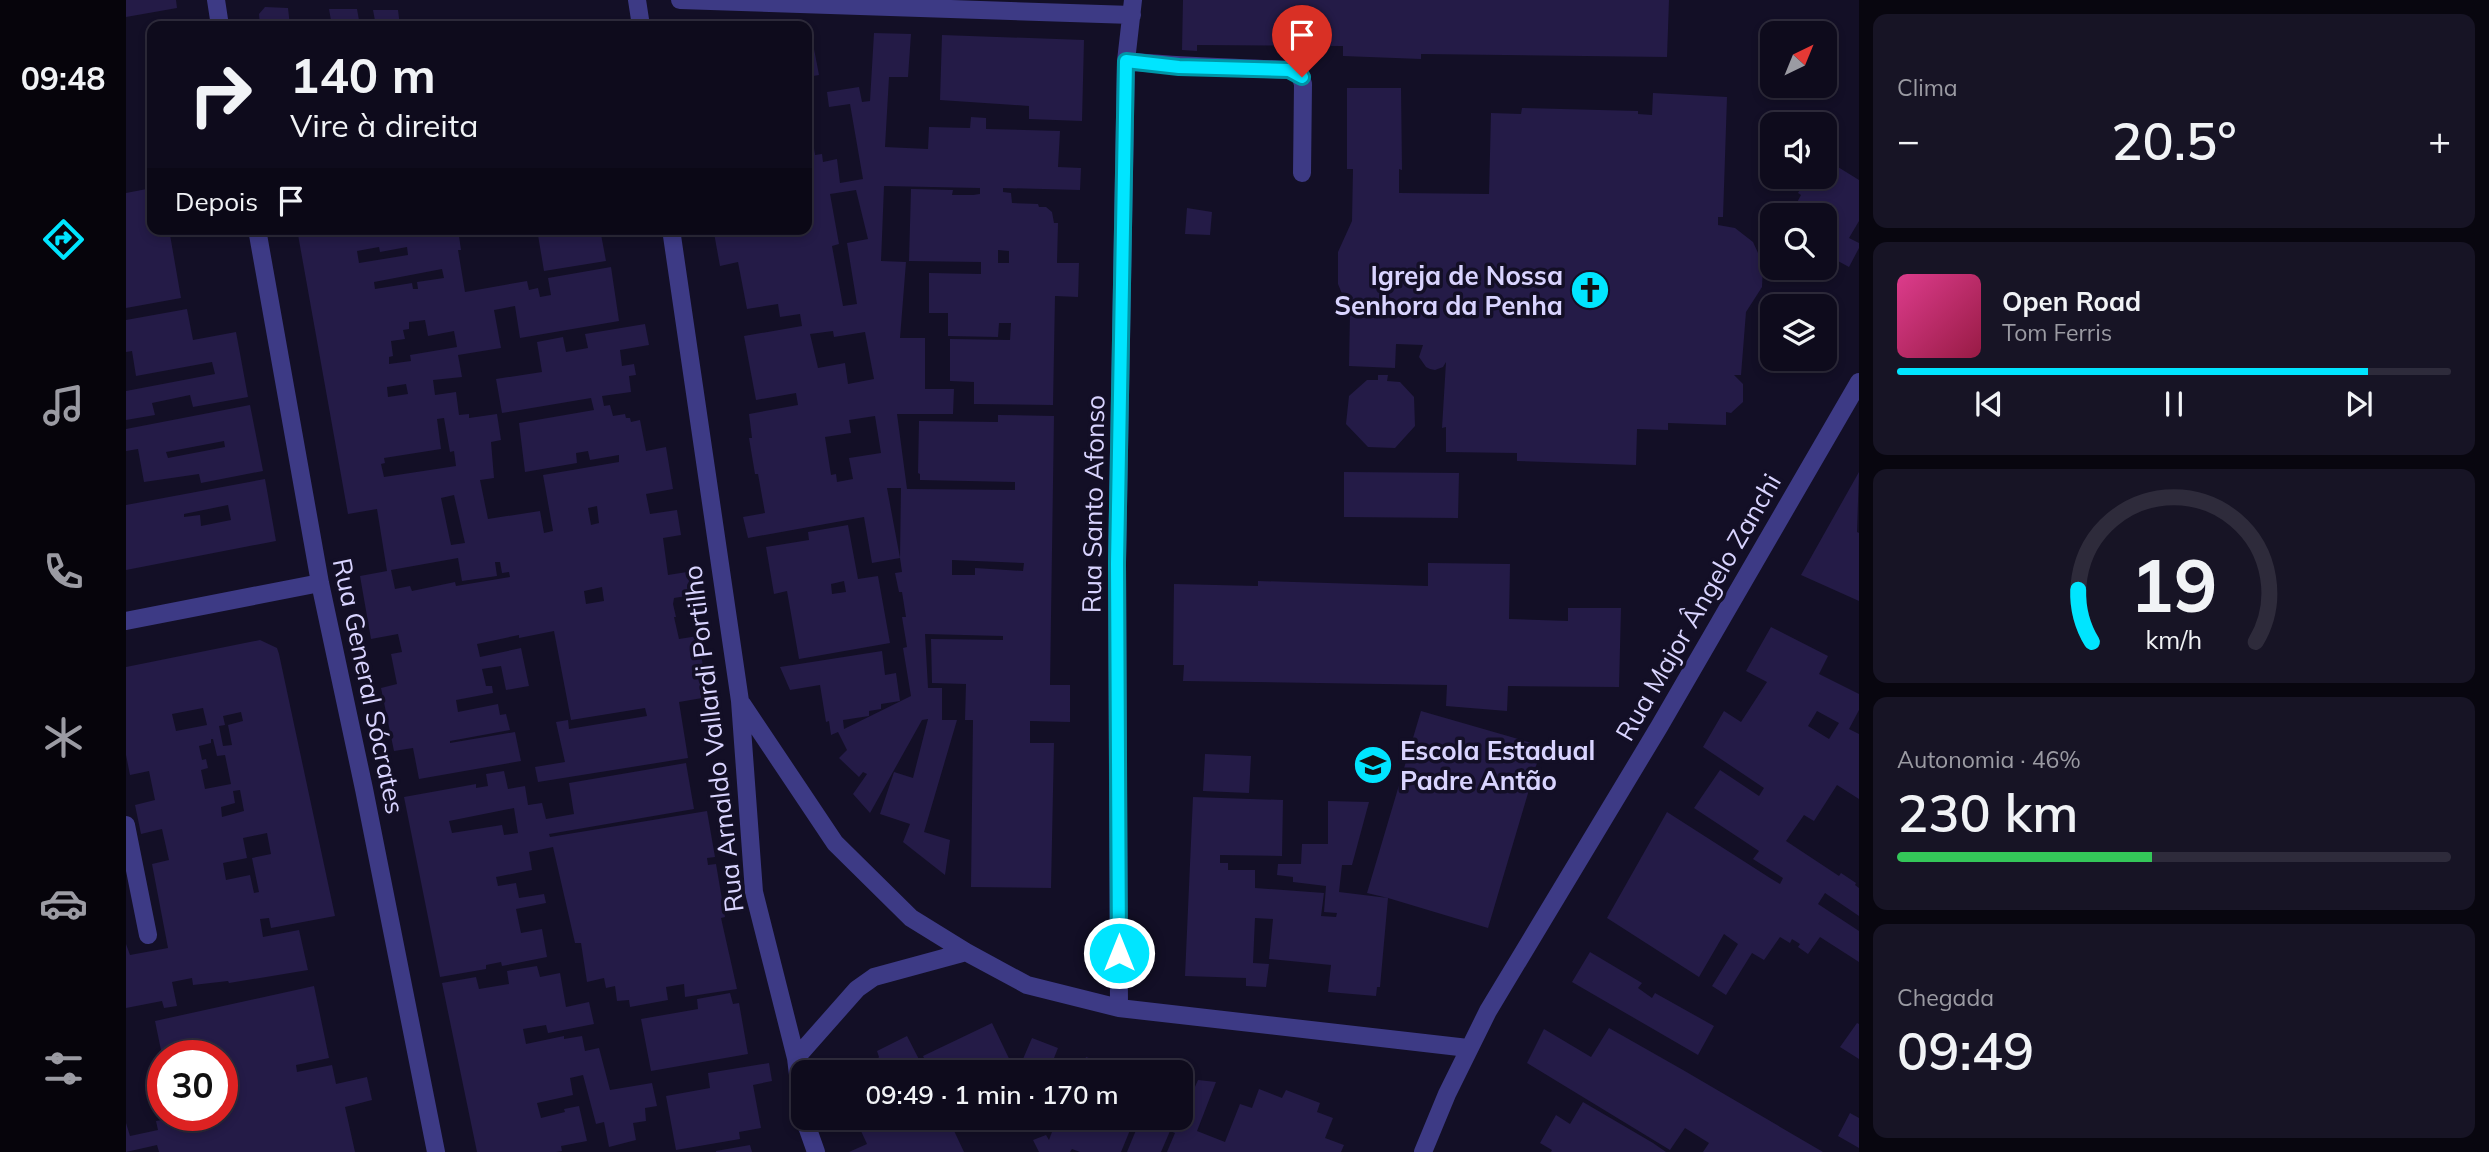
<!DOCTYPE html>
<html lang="pt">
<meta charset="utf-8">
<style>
:root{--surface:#0e0b1c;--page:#171425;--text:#f1f3f6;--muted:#9b9ba3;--line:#2e2b3b;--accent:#00e5ff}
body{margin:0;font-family:Mulish,sans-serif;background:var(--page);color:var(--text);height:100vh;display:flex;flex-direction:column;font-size:26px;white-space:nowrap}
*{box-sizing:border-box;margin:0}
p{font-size:23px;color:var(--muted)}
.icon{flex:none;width:38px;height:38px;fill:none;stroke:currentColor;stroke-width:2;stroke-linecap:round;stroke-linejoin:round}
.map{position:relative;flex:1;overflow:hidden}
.drawer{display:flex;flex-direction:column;gap:14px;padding:14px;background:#08060f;width:630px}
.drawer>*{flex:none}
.top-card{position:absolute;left:21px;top:21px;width:665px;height:214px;border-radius:14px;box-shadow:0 4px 10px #0003,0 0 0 2px var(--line);background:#0e0b1c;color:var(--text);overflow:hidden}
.needle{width:46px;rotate:43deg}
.fabs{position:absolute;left:1634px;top:21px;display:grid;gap:14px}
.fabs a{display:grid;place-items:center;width:77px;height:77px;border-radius:14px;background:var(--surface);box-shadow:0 4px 10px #0003,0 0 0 2px var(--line);font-size:35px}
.speed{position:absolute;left:21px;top:1040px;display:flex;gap:14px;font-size:35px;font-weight:700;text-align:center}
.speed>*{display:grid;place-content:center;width:91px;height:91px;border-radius:50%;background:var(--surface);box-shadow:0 4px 10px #0003,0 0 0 2px var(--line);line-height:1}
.speed .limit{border:10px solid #d22;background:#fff;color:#111}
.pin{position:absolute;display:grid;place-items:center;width:60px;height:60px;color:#fff;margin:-72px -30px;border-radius:50% 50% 50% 0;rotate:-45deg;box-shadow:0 0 7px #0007}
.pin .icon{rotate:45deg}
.me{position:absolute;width:77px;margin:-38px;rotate:0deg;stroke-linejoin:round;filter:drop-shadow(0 0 5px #0008)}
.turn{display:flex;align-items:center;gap:24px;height:147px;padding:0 28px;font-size:32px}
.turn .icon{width:91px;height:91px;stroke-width:2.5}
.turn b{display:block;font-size:49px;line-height:60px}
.then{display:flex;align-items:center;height:66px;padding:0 28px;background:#0003;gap:14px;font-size:26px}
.big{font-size:52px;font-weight:600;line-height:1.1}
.drawer .card{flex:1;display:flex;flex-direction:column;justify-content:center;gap:10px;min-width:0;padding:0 24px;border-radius:14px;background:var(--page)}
.drawer .dial{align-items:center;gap:0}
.dial svg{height:182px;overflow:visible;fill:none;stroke:var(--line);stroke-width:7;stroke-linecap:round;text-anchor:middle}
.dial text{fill:var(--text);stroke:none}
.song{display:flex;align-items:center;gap:21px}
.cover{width:84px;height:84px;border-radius:10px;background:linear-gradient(135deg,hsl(330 70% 55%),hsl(340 70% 35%))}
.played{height:7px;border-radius:4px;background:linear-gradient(90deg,var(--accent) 85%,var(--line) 85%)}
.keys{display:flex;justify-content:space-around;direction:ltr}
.heat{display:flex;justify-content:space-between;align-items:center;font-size:38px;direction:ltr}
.charge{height:10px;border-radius:5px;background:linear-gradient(90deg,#34c759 46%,var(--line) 0)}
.trip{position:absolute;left:665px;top:1060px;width:402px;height:70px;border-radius:14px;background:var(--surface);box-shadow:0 4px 10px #0003,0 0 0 2px var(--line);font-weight:600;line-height:70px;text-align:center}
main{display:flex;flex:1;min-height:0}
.menu{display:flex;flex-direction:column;width:126px;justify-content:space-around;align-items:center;background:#06040b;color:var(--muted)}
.menu .icon{width:49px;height:49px}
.menu .current{color:var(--accent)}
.menu b{font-size:32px;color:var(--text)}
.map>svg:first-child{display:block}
.building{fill:#241b47;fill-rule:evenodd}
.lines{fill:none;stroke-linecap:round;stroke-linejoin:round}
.minor{stroke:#3d3a85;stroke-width:18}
.route-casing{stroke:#0095a6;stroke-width:18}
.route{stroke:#00e5ff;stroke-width:12}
.labels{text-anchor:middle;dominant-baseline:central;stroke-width:7;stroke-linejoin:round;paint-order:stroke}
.poi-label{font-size:26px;font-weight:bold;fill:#d9d4ff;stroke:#130f26;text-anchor:end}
.street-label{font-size:26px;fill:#d9d4ff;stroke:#130f26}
</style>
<main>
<nav class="menu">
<b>09:48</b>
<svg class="icon current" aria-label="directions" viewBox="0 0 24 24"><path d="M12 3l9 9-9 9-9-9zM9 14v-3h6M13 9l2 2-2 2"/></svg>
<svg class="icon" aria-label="music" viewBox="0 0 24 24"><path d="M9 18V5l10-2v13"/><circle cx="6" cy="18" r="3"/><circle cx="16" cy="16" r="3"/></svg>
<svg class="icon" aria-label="phone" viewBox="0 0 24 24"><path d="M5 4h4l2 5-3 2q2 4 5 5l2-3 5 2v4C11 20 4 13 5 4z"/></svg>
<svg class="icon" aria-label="climate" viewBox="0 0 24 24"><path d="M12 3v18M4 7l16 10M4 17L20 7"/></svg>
<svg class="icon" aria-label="car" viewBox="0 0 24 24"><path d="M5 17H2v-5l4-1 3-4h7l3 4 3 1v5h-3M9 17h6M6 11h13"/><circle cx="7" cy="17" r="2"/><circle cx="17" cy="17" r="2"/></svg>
<svg class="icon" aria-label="filters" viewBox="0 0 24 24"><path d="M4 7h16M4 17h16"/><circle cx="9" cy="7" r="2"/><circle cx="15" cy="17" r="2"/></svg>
</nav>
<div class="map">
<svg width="1733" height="1152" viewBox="0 0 1733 1152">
<rect width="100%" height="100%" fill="#130f26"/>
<!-- building -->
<path class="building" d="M0,0H50L51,8L0,17Z
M1057,0H1543L1541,57L1295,54V59L1217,56V46L1071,45V51L1056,50Z
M139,7L162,8L164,26H134L133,14Z
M203,9H231L234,26H206Z
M247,10H272L274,26H250Z
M748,33L785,34L782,77H763L759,147L802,149L803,127L844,128L845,117L860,118V129L934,131L932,167L955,168L954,190L877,188V192L885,193L886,203L912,204L913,207H920L926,212L928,223H932L931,263H953L952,297L929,296L927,405L848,404V382L824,381V339L884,340L885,323H873L872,337L822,336V313H803V273L855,274V262L783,261L785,189L827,190L826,195H847L854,194V188L758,186L756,237L755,261L780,262L774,338H799V389H828L827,414H771L781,489L889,490V482L794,480V474L792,473L793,421L872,422V415L928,416L924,685H944V722L904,721V743H928L925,888L845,887L847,720H839L840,684L806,683L805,639L877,640V636L799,634L802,688H816V720H831L798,832L824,840L819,875L777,842L784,824L754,814L768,772L787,778L802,719L796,720L744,813L727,794L741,774L737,772L733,777L713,758L721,750L712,732L705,735L703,721L700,722L694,685L664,690L654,667L756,651L759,675L770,673L774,701L755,704V709L743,711V716L717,720L718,729L785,696L777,648L781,647L776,617H780L776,592H773L769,573L776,572L774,558L775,488H761L774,558L746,563L738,517L622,538L617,517L639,513L632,474H629L623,438H626L623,414L672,405L670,393L630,400L618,336L676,326L674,314L654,317L652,304L621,309L612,262L594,266L588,233L592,232L591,229H681V197L685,196L684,188H681V150L688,148L689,155L696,154L697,162L711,159L714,183L737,179L724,104L703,107L701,92L733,87L736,102L744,101ZM730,190L742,239L721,243L731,304L717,306L706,246L713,244L704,194ZM872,250L883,251V263H872ZM707,331L708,337L739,332L748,379L722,384L719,363L692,368L684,334ZM749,416L755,453L723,458L727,479L711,482L710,474L705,475L699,437L725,433L723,420ZM826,560L898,563L897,571L849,568V575H826Z
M816,35L958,40L956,121L903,119V106L814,100Z
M688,49L693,75L681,77V50Z
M1221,88H1275L1276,170L1273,169V193L1363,194L1365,113L1395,114L1396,108L1512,111V114L1526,115L1527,93L1601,97L1597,217H1592V225L1609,228L1627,242L1637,264L1636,287L1620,312L1615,375H1608L1617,384V402L1605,413L1600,412V425L1542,423V430L1511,429L1510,465L1391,461V453L1320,452V427L1316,428L1320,362L1317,367L1309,370L1304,369L1300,367L1293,357L1297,345L1270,344L1269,368L1223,366L1224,313L1212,284V252L1226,221L1227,169H1221Z
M1699,159L1733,180V221L1723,238L1733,243V248L1723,267L1699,254V215H1675L1667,210L1675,195L1672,193L1681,177H1699Z
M26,188V229H43L55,298L0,308V193Z
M1061,208L1086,212L1084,235L1059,234Z
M171,229H332L335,250H332L339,292L401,281L403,290L412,288L414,297L425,295L422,278L485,267L493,321L394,338L389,306L368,310L375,348L332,355L336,377L307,380L309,395L330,392L333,415L343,414V418L371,414L375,440L365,442L368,478L354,480L362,519L414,511L418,533L427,531L417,475L493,462V455L464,460L462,451L450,453L451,463L399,472L393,423L468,410L465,398L376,413L370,379L416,372L411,342L437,337L440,352L462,348L459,334L519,324L523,345L494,350L496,366L508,364L510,375L503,376L505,392L476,396L478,406L484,405L487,416L499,414L500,418H504L505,422L514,420L520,451L540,447L547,489L520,494L524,514L551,510L555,535L537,538L542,575L561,572L566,595L548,598L547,604L550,617H548L553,639L572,636L582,697L553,702L562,758L412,782L409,767L439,762L430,722L442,720L443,729L521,716L519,708L445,720L428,631L393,638V635L351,644L354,657L395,648L403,686L380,690L375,666L356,669L360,686H366L367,693L330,700L332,712L372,704L374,715L380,714L384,730L324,741V743L389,732L395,761L293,779L287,748L268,751L255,688L271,684L265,654L276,652L272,634L245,639L234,576L261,571L251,509L222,514ZM253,247L254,252L281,247L282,255L233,263L231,251ZM316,269L318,278L291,282L292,289H287L286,283L249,289L248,282ZM299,320L302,336L328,331L331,347L284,355L285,361L263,364V357L267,356L265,341L279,339L277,330L283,329V322ZM280,384L282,394L262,397L261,387ZM318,418L324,452L328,451L330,466L258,477L255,464L259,463L258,458L315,449L311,419ZM328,495L339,543L325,545L315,498ZM471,506L473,523L465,525L462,508ZM332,558L336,581L371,576L369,562H374L376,573L383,572L384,577L330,586L329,582L286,591L284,586L269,589L265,570ZM476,587L478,601L460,604L458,591Z
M411,229H474L480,261L418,271Z
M61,309L67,340L110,332L122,397L67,407L64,395L26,403L29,415L0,420V391L89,374L86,362L10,376L6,351L0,352V320Z
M1252,375H1262L1261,381L1274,382L1288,397L1289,426L1269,448L1242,447L1220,424L1223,396L1241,380H1252Z
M124,405L137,471L75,483L73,474L18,482L12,449L0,451V429ZM98,441L99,447L42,458L40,452Z
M1218,472L1333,473L1332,518L1218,517Z
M1733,472L1731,532L1733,533V601L1675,575Z
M139,479L150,541L0,570V505ZM102,505L105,520L75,526L74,515L58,517V514Z
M722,525L732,579L752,576L764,643L673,659L661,591L648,594L640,547L683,540L682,532ZM718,581L720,592L706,594L705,584Z
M1302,563L1384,564L1383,619L1442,621V608H1495L1493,687L1382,686L1381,711L1320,706L1321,685L1057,681L1058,665H1047L1048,584L1132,586V581L1302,586Z
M1645,627L1702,656L1693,674L1733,694V710L1723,729L1733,734V799L1711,785L1688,821L1678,815L1660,841L1713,876L1715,873L1730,883L1729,885L1733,888V916L1699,893L1692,904L1733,931V962L1694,937L1682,954L1672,947L1674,944L1666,939L1664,943L1654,937L1638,960L1626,953L1600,995L1586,986L1612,944L1598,934L1573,977L1481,918L1541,812L1644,878L1654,884L1657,878L1627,859L1633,851L1568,808L1594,770L1633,796L1638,788L1577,747L1598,711L1615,722L1641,682L1620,671ZM1691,711L1713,723L1703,739L1682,726Z
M134,640L151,648L153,654L209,916L145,928L143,918L134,919L137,937L173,930L182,970L103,983L102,981L67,985L66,978L46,982L51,1006L38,1008L36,1001L0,1008V944L4,955L42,948L26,864L43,860L36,829L15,834L9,805L29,800L23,771L4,775L0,755V667ZM77,708L81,725L50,731L46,714ZM115,712L117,721L102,725L106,745L97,746L93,726L99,725L97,716ZM85,739H87L91,756L99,755L105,784L79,789L75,770L82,768L80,759L76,760L73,746L85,743ZM114,790L118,811L96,817L95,807L109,803L107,791ZM141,833L145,854L126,858L133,892L128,893L124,875L100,880L97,863L121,858L117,838Z
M1295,711L1416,746L1362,928L1262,898L1254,987H1251L1250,996L1202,992L1205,965L1143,959L1147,919L1129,918L1127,963L1143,964L1140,987L1120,986V978L1059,976L1067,797L1157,800L1156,856L1094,855V863H1102V870H1129V888L1198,893L1195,916L1210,917L1211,913L1198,912L1200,886L1167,882V877L1151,875L1152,864H1175L1176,844H1202V801L1243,802L1226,865H1216L1213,892L1262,898L1241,893Z
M1079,754L1125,756L1123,793L1077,791Z
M560,763L568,809L423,834L424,837L581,811L589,857L581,858L582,865L590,864L599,917L595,918L611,989L559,997L558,984L540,987L542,1000L504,1007L503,1000L491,1001L489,986L480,988L478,978L461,982L455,943H449L427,847L403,852L406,870L370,877L372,886L390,883L393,898L418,894L420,903L390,909L395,933L416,929L421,957L376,966L375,962L360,965V969L314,977L278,797L350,784V788L362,786L360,774L378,771L382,789L399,786L402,805L416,803L420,819L448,814L443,783ZM388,808L392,833L378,835L376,825L326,833L323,821Z
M1464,952L1516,983L1512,988L1526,998L1529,993L1588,1026L1572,1055L1446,982Z
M411,966L414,977L434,973L440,1007L463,1002L468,1024L422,1033L420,1025L397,1029L400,1044L438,1036V1039L456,1036L459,1051L473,1048L484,1090L526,1083L531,1106L519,1108L520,1121L507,1123L510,1140L483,1147L478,1122L470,1124L457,1075L444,1078L447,1095L411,1103L415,1118L439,1112L438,1109L453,1106L461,1141L435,1146L436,1151L430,1152H351L316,983L350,977L353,989L383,984L381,971Z
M188,986L203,1058L170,1065L171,1072L206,1065L210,1084L241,1077L246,1100L219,1107L229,1152H33L31,1145L0,1152V1123L4,1136L32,1130L30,1121L65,1115H96V1109H101L96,1087V1055H36L29,1021Z
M604,993L607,1004L613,1003L622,1054L525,1071L515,1019L572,1009L571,999Z
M866,1023L889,1071L885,1073H805L797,1056Z
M1731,1023L1733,1024V1059L1714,1047Z
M1483,1028L1557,1070L1697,1152H1577L1583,1143L1559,1128L1544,1150L1401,1063L1418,1029L1465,1057Z
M781,1036L800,1073H748V1064L753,1057L751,1051Z
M906,1038L932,1048L922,1073H891Z
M960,1057L980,1064L976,1073H926L931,1061L955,1071Z
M643,1063L646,1081L627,1085L635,1128L613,1132L614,1139L550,1150L540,1096L584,1088L582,1073Z
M1072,1080L1090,1082L1071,1131L1099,1142L1114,1104L1126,1108L1133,1089L1156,1098L1160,1090L1194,1103L1191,1112L1207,1118L1199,1138L1218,1145L1215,1152H1041L1049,1133L1044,1131L1035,1152H1001L1015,1118H1055V1101L1062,1103Z
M1457,1102L1527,1143L1540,1152H1425L1426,1150L1414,1143L1430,1115L1444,1124Z
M1724,1113L1733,1118V1148L1712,1136Z
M741,1118H822L838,1152H723L741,1144L735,1131L745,1127Z
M827,1118H857L832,1130Z
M886,1118H912L914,1123L892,1131Z
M922,1118H1009L995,1152H954L946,1149L944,1152H913L907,1140L920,1135L923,1140L930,1121Z
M624,1145L626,1152H590V1151Z"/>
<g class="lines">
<!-- minor -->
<path class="minor" d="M90,0L94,26
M511,0L515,26
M554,0L1006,15
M1000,61C1055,67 1109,67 1163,70C1171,72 1175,76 1177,84L1176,173
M131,229L194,583L238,789L310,1152
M545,229L614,701L628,892L670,1058L677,1116
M0,621L194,583
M616,704L709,843L785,918L840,952L901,985L993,1008L1342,1048
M0,825L22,935
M993,1008L991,563L1000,61L1007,0
M670,1058L731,989L748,977L840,952
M678,1118L690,1152
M1297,1152L1321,1094L1362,1011L1533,727L1733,382"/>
</g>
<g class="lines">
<!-- route casing -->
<g class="route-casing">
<path id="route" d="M993,953L991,563L1000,61L1053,67L1163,70L1176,77"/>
</g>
<!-- route -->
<use href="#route" class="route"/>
</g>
<!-- icons -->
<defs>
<g id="church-disc" transform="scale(2.0125)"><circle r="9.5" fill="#00e5ff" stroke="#130f26"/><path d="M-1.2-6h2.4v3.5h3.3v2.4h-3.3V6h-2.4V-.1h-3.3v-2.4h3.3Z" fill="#111"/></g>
<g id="school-disc" transform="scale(2.0125)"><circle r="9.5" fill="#00e5ff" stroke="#130f26"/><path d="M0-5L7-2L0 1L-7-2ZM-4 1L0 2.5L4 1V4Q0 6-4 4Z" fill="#111"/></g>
</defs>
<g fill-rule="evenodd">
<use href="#church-disc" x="1464" y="290"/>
<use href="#school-disc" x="1247" y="765"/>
</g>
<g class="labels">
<!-- poi labels -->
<g class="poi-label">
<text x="1437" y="275">Igreja de Nossa<tspan x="1437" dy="30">Senhora da Penha</tspan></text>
<text x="1274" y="750" text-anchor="start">Escola Estadual<tspan x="1274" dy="30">Padre Antão</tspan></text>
</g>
<!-- street labels -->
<g class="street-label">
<text transform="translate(967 504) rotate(-89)">Rua Santo Afonso</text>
<text transform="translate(1572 607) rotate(-60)">Rua Major Ângelo Zanchi</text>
<text transform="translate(243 686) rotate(78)">Rua General Sócrates</text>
<text transform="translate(587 739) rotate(-97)">Rua Arnaldo Vallardi Portilho</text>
</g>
</g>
</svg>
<div class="fabs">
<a><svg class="needle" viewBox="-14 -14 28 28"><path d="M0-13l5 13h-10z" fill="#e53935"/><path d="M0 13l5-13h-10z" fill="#9b9ba3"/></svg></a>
<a><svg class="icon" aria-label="sound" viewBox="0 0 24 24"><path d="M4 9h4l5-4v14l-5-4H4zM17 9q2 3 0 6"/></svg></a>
<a><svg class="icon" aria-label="search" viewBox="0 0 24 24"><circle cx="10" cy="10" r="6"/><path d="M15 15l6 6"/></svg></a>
<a><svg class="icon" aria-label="layers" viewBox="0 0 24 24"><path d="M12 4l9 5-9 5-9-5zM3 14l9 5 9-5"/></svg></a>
</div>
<div class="speed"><div class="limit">30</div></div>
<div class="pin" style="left:1176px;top:77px;background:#d93025"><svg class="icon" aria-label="arrive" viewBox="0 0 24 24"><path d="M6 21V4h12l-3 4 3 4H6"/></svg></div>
<svg class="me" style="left:993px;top:953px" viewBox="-20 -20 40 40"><circle r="17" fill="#00e5ff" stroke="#fff" stroke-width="3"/><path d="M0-11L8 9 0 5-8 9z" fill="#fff"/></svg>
<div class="trip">09:49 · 1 min · 170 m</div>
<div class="top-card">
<div class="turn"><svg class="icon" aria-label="right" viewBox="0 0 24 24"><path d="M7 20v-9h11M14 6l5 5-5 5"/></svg><div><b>140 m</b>Vire à direita</div></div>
<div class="then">Depois<svg class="icon" aria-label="arrive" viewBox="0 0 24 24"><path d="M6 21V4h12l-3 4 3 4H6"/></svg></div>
</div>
</div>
<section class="drawer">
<div class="card"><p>Clima</p>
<div class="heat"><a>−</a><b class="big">20.5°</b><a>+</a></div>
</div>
<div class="card">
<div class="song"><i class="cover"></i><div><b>Open Road</b><p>Tom Ferris</p></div></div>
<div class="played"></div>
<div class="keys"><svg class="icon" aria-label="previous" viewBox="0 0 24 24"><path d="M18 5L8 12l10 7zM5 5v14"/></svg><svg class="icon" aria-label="pause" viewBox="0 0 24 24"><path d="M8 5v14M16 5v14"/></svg><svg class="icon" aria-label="next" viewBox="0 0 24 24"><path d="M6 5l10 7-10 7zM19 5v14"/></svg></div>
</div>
<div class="card dial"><svg viewBox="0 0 100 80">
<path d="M14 69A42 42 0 1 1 86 69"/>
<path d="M14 69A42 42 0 0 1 8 46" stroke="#00e5ff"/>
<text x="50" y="56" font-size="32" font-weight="700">19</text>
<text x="50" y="72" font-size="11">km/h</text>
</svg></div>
<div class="card"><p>Autonomia · 46%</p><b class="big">230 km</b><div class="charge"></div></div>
<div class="card"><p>Chegada</p><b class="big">09:49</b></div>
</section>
</main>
